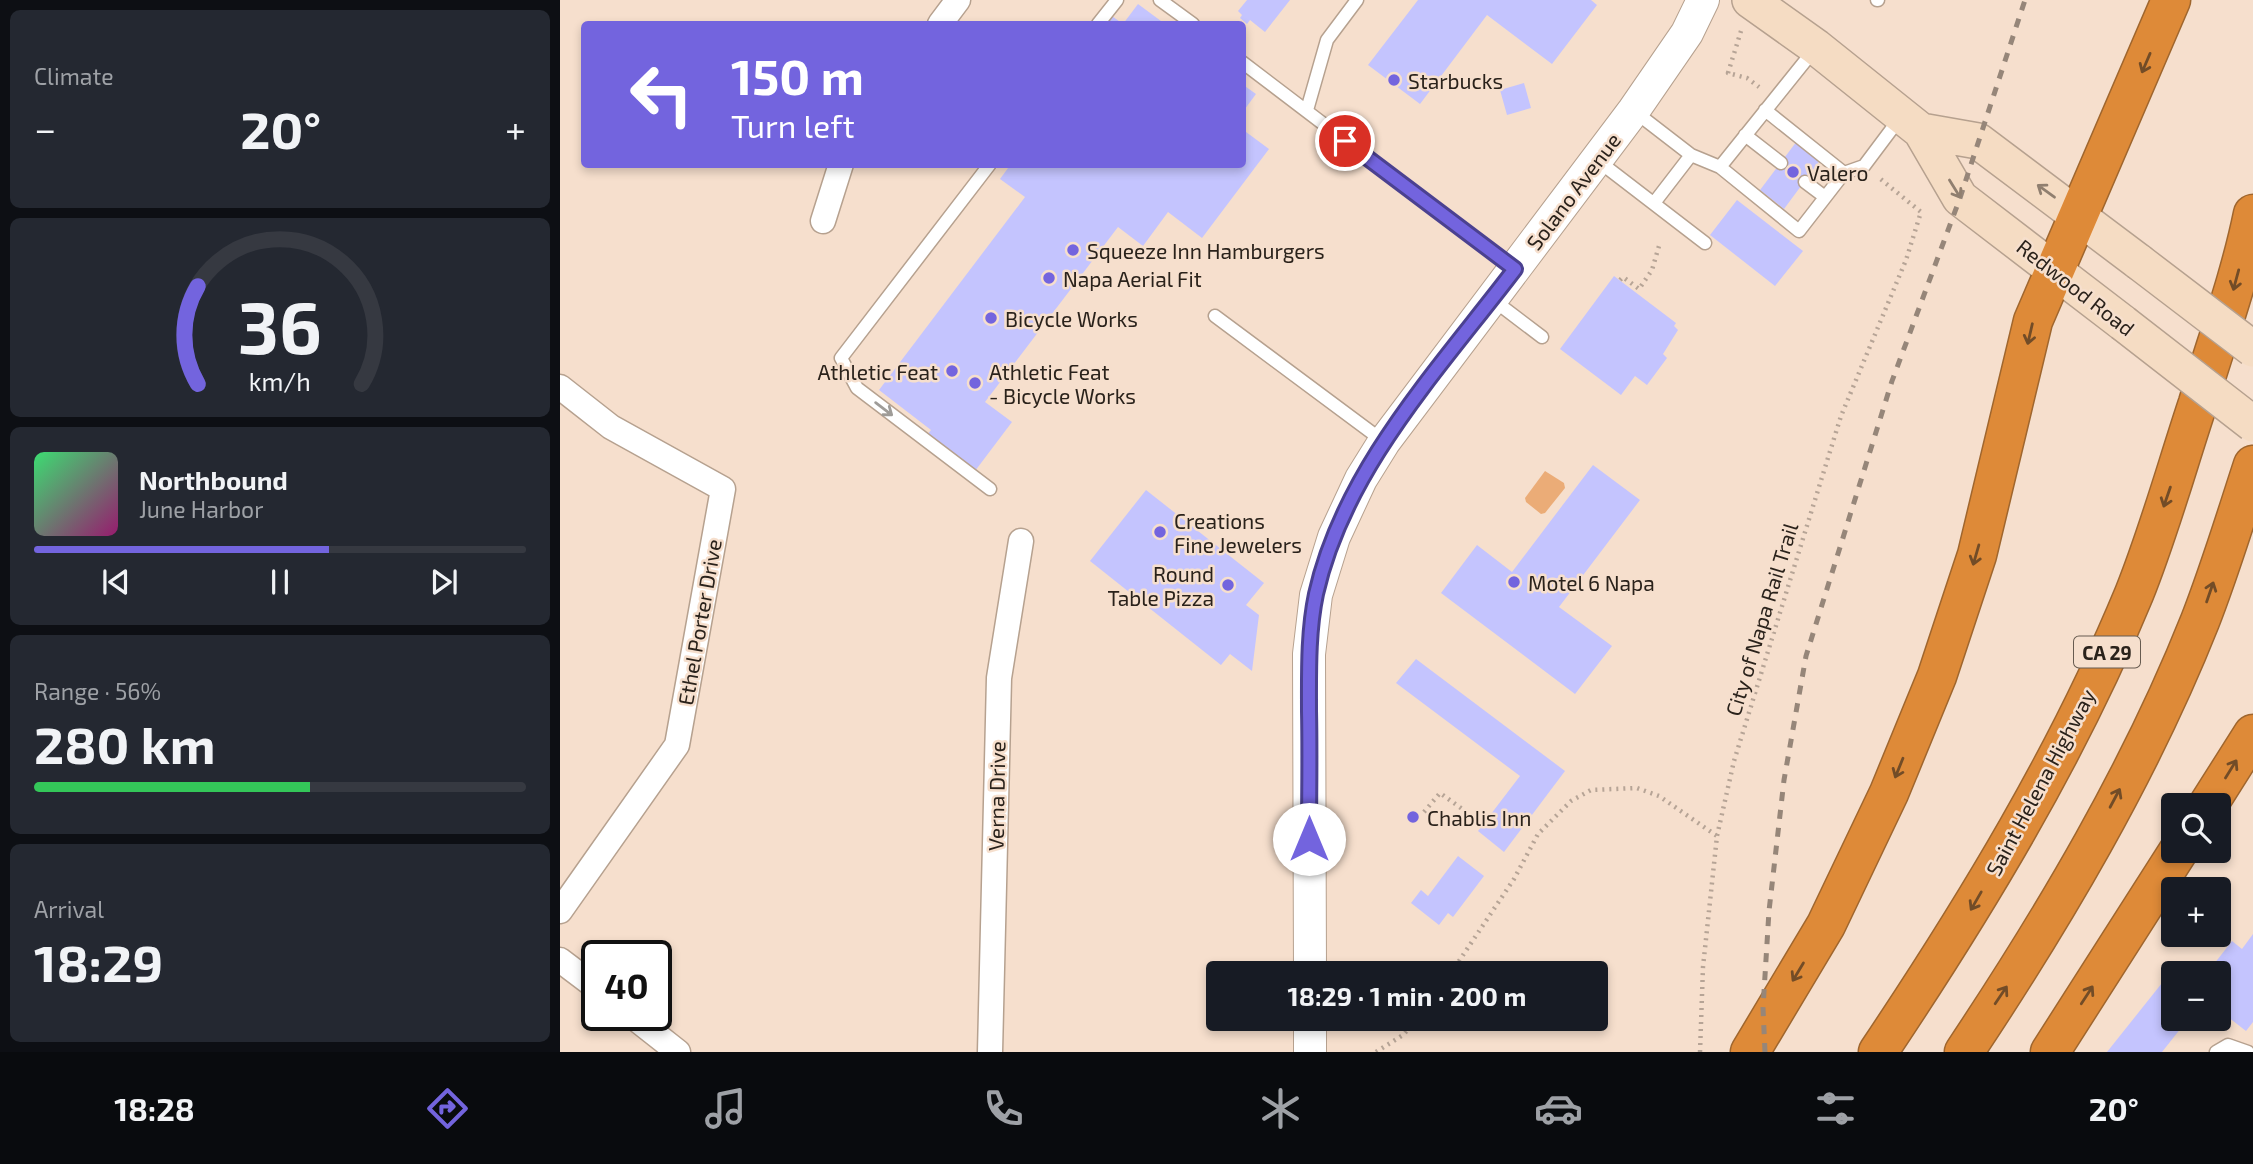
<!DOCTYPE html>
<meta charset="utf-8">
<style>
:root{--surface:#171b24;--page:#242831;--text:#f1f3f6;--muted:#9ea1a6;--line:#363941;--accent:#7364de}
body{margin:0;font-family:"Exo 2",sans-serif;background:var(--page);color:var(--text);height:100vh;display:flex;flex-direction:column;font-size:26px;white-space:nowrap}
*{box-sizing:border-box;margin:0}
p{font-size:23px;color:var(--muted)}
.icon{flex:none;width:38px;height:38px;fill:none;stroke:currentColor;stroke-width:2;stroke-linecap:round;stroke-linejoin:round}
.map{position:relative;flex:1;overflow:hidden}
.drawer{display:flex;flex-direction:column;gap:10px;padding:10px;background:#0d0f14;width:560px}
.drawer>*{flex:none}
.hud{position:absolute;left:21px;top:21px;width:665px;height:147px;border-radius:7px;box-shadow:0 4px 10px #0003;background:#7364de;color:#fff;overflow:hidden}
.buttons{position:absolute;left:1601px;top:793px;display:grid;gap:14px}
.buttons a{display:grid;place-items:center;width:70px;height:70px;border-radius:7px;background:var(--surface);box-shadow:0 4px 10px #0003;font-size:35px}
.speed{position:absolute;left:21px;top:940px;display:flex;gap:14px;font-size:35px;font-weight:700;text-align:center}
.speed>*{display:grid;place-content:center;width:91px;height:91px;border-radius:50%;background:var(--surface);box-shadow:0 4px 10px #0003;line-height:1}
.speed .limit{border:4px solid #111;border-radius:10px;background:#fff;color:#111}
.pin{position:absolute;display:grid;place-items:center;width:60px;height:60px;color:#fff;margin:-30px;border:4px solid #fff;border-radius:50%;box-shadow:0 2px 7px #0007}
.me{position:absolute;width:77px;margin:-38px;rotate:0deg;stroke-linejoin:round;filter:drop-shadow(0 0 5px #0008)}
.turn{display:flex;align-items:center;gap:24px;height:147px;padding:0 35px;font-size:32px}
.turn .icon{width:91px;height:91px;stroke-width:2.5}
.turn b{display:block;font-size:49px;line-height:60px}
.big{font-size:52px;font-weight:700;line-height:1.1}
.drawer .card{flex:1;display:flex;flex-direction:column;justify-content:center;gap:10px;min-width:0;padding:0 24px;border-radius:10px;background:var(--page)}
.drawer .dial{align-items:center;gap:0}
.dial svg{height:182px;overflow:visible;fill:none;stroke:var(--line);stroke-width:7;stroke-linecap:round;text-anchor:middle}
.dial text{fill:var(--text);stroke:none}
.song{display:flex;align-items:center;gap:21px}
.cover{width:84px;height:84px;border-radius:10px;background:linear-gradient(135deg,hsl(140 70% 55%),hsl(320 70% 35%))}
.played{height:7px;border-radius:4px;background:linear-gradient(90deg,var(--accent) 60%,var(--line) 60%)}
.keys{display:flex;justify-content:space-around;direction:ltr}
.heat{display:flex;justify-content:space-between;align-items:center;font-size:38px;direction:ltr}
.charge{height:10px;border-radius:5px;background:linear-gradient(90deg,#34c759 56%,var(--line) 0)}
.trip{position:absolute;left:646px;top:961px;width:402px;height:70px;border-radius:7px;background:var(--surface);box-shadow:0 4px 10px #0003;font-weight:700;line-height:70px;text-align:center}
.tab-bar{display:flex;height:112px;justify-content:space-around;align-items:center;background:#090b0e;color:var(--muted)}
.tab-bar .icon{width:49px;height:49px}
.tab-bar .active{color:var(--accent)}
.tab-bar b{font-size:32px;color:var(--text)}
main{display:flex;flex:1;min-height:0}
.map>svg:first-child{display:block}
.water{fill:#ebac77}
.building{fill:#c4c4fe}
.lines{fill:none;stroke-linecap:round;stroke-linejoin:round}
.service-casing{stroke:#b6a18f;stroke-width:15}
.minor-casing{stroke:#b6a18f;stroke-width:27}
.tertiary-casing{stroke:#b6a18f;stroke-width:34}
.secondary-casing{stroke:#b6a18f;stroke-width:38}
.motorway-casing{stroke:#9f662e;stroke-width:41}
.path{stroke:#b6a496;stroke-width:4.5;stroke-dasharray:2 5;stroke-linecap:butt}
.service{stroke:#fff;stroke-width:12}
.minor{stroke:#fff;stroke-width:24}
.tertiary{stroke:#fff;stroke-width:32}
.secondary{stroke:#f5dcc3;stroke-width:35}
.motorway{stroke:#de8a38;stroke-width:38}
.rail{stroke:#968679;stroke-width:5;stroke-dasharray:9 9;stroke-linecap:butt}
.secondary-bridge-casing{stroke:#b6a18f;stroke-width:38;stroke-linecap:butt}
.secondary-bridge{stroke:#f5dcc3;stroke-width:35}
.oneway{stroke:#724c27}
.oneway2{stroke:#907f6f}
.oneway3{stroke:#9f9c98}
.route-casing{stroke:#4b4190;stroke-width:18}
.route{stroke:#7364de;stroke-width:12}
.poi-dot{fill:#7364de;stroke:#f6dfcd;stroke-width:2.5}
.labels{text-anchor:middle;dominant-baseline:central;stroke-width:5;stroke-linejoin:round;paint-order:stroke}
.shield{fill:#f6dfcd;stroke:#675b50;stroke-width:2}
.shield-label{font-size:19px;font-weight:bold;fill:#2a221b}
.poi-label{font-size:21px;fill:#2a221b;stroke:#f6dfcd;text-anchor:start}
.street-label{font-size:21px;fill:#2a221b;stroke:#f6dfcd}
</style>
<main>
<section class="drawer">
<div class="card"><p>Climate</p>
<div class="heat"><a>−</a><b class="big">20°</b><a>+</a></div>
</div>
<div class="card dial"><svg viewBox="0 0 100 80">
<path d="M14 69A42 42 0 1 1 86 69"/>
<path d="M14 69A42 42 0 0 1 14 26" stroke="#7364de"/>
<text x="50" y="56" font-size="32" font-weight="700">36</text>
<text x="50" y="72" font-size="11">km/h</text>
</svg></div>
<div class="card">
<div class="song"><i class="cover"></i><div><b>Northbound</b><p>June Harbor</p></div></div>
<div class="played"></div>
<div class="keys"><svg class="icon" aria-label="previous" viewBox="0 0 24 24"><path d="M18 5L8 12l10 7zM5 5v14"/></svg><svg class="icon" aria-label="pause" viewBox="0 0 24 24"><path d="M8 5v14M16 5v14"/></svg><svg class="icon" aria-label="next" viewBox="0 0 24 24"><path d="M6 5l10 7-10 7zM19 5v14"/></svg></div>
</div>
<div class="card"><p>Range · 56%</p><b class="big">280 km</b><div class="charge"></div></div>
<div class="card"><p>Arrival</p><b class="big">18:29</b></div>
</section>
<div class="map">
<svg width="1693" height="1052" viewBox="0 0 1693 1052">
<rect width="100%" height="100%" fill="#f6dfcd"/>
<!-- water -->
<path class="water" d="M985,471L1004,483L1005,488L985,513L981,514L966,502L965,498Z"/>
<!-- building -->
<path class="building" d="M687,0H730L705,32L690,20L687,24L680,18L682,15L678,11Z
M858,0H1031L1037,5L992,64L927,15L860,104L808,65Z
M578,4L605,24H540L549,14L563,24Z
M964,83L971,108L947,115L940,90Z
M682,84L696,94L682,113Z
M682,129L709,149L642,238L608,212L583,246L558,227L425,402L452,422L415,471L367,435L371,430L319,390L465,197L440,179L451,164H682Z
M1237,141L1261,159L1224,209L1200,190Z
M1177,200L1243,251L1215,286L1150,235Z
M1054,276L1116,323L1114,326L1118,330L1103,354L1107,358L1087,385L1075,376L1061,395L1000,349Z
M1033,465L1080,500L999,607L1052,646L1015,694L881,593L917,545L952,572Z
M586,490L704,583L686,605L699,615L692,671L670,654L661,665L530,561Z
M856,659L1005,771L944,852L918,831L960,776L836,683Z
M898,856L924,876L893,917L888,913L879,925L851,903L861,890L868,896Z
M1693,934V1022L1686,1031L1659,1010V973H1647L1672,941L1682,949Z
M1602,983L1614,992V1018H1629L1602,1052H1547Z"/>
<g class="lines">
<!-- service casing -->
<g class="service-casing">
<path id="service" d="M600,0L633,24
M1317,0H1318
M538,24L557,0
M682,62L954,269
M747,110L767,40L797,0
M1205,110L1284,173
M1074,111L1131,155L1160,167L1239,231L1284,173L1304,166L1340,118
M1185,135L1221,163
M1037,160L1145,243
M1160,167L1254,50
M1245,182L1265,197
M1094,203L1131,155
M932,299L982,337
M655,316L823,441
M430,489L297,388L281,358L430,164
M1656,1052L1668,1045L1688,1052"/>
</g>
<!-- minor casing -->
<g class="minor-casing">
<path id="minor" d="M380,24L398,0
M263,221L281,164
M0,387L51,427L163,489L117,745L0,911
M0,960L37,988
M71,1015L118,1052
M430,1052L439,678L461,541"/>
</g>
<!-- tertiary casing -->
<g class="tertiary-casing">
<path id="tertiary" d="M750,973L749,654L756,595L774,537L801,479L824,442L1074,110L1127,33L1143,0
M750,1052V1018"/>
</g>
<!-- secondary casing -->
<g class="secondary-casing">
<path id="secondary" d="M1190,0L1256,47L1361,131L1400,198L1563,323
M1361,131L1418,141L1579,262"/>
</g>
<!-- motorway casing -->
<g class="motorway-casing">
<path id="motorway" d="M1648,805L1693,734
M1190,1052L1266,925L1329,793L1377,676L1417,555L1473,321L1611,0
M1318,1052C1415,907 1507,756 1574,594C1599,532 1617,466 1638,403C1657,340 1680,278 1693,214
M1404,1052C1494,917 1580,772 1640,621C1660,570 1676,517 1693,465
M1490,1052L1619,850"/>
</g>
<!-- path -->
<path class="path" d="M1181,31L1168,73L1187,78L1199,87
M1060,280L1063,277L1079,289L1092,270L1099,246
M864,812L880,793L912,816
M891,973L954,879L978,834L1011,801L1031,790L1077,788L1099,796L1157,836
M816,1052L843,1035L858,1018
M1140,1052L1143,967L1157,836L1174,761L1281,416L1346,260L1361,212L1318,177"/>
<!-- service -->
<use href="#service" class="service"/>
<!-- minor -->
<use href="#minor" class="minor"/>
<!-- tertiary -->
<use href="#tertiary" class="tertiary"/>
<!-- secondary -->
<use href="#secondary" class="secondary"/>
<!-- motorway -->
<use href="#motorway" class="motorway"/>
<!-- rail -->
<path class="rail" d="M1205,1052L1203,1008L1209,911L1224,780L1246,656L1332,381L1400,198L1465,0"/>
<!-- secondary-bridge casing -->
<g class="secondary-bridge-casing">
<path id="secondary-bridge" d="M1579,262L1693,349
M1563,323L1693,424"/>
</g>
<!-- secondary-bridge -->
<use href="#secondary-bridge" class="secondary-bridge"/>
</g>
<!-- one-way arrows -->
<defs><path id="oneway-shaft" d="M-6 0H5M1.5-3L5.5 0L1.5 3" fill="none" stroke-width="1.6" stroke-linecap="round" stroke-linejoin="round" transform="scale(1.75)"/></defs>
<g class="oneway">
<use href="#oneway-shaft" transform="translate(1586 63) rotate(113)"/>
<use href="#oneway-shaft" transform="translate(1676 280) rotate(105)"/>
<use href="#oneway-shaft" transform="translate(1470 334) rotate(103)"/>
<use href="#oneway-shaft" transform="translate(1607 497) rotate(109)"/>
<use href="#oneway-shaft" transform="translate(1416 555) rotate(106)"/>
<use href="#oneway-shaft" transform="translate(1650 592) rotate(-71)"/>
<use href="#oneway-shaft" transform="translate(1339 768) rotate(112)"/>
<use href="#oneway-shaft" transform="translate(1671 769) rotate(-58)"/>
<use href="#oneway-shaft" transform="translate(1555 798) rotate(-62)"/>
<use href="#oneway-shaft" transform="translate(1416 901) rotate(120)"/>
<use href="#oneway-shaft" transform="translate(1238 972) rotate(121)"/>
<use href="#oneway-shaft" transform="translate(1441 995) rotate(-56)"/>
<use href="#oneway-shaft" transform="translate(1527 995) rotate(-57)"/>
</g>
<g class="oneway2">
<use href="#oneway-shaft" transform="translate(1395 189) rotate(58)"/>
<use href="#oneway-shaft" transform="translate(1486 191) rotate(-144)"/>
</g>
<use class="oneway3" href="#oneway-shaft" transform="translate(324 409) rotate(37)"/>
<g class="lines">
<!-- route casing -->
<g class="route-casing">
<path id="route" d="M749,839C749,797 750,754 749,711C749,673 748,632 756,594C784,469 879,369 955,269L785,141"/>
</g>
<!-- route -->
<use href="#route" class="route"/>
</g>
<!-- markers -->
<g class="poi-dot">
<circle cx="834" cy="80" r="7"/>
<circle cx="1233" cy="172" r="7"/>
<circle cx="513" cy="250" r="7"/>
<circle cx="489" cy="278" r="7"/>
<circle cx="431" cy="318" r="7"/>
<circle cx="392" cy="371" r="7"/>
<circle cx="415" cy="383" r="7"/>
<circle cx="600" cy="532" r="7"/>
<circle cx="954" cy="582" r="7"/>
<circle cx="668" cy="585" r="7"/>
<circle cx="853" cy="817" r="7"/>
</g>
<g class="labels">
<!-- shield labels -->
<rect class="shield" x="1514" y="636.5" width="66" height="31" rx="5"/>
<g class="shield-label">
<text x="1547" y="652">CA 29</text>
</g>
<!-- poi labels -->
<g class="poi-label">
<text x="848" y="80">Starbucks</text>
<text x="1247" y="172">Valero</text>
<text x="527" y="250">Squeeze Inn Hamburgers</text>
<text x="503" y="278">Napa Aerial Fit</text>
<text x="445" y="318">Bicycle Works</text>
<text x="378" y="371" text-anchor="end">Athletic Feat</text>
<text x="429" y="371">Athletic Feat<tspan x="429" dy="24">- Bicycle Works</tspan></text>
<text x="614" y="520">Creations<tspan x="614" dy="24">Fine Jewelers</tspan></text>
<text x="654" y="573" text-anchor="end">Round<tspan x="654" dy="24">Table Pizza</tspan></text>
<text x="968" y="582">Motel 6 Napa</text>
<text x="867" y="817">Chablis Inn</text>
</g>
<!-- street labels -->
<g class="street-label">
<text transform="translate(1013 191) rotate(-53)">Solano Avenue</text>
<text transform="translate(1516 287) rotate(38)">Redwood Road</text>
<text transform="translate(1201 619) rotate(-73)">City of Napa Rail Trail</text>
<text transform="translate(139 622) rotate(-80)">Ethel Porter Drive</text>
<text transform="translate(1480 782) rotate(-62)">Saint Helena Highway</text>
<text transform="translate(436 796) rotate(-89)">Verna Drive</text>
</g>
</g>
</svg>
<div class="buttons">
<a><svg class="icon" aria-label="search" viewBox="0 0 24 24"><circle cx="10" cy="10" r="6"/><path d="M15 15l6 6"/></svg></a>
<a>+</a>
<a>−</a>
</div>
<div class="speed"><div class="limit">40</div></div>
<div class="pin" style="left:785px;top:141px;background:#d93025"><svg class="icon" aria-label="arrive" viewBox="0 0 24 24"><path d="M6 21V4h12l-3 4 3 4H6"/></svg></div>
<svg class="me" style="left:749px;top:839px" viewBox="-20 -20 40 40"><circle r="19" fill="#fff"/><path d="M0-13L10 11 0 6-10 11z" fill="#7364de"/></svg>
<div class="trip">18:29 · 1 min · 200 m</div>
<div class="hud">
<div class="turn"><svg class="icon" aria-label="left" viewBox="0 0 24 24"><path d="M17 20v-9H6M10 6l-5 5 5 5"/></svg><div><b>150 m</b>Turn left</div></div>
</div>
</div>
</main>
<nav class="tab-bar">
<b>18:28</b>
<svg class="icon active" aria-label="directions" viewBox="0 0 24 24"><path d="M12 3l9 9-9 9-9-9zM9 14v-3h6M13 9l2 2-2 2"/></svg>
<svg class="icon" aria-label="music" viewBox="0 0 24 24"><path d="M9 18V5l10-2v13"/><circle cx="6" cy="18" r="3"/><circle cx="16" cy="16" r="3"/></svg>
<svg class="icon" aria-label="phone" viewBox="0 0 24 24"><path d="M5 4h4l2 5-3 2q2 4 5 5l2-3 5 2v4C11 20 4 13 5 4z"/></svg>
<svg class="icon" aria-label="climate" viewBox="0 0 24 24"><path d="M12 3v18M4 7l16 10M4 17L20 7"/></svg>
<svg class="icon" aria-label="car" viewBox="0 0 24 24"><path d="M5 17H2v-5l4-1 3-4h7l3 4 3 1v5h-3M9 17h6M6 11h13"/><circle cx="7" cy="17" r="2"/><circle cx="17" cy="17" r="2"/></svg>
<svg class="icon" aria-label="filters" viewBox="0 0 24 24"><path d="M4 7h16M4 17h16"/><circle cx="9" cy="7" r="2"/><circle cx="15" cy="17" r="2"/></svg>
<b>20°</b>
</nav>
